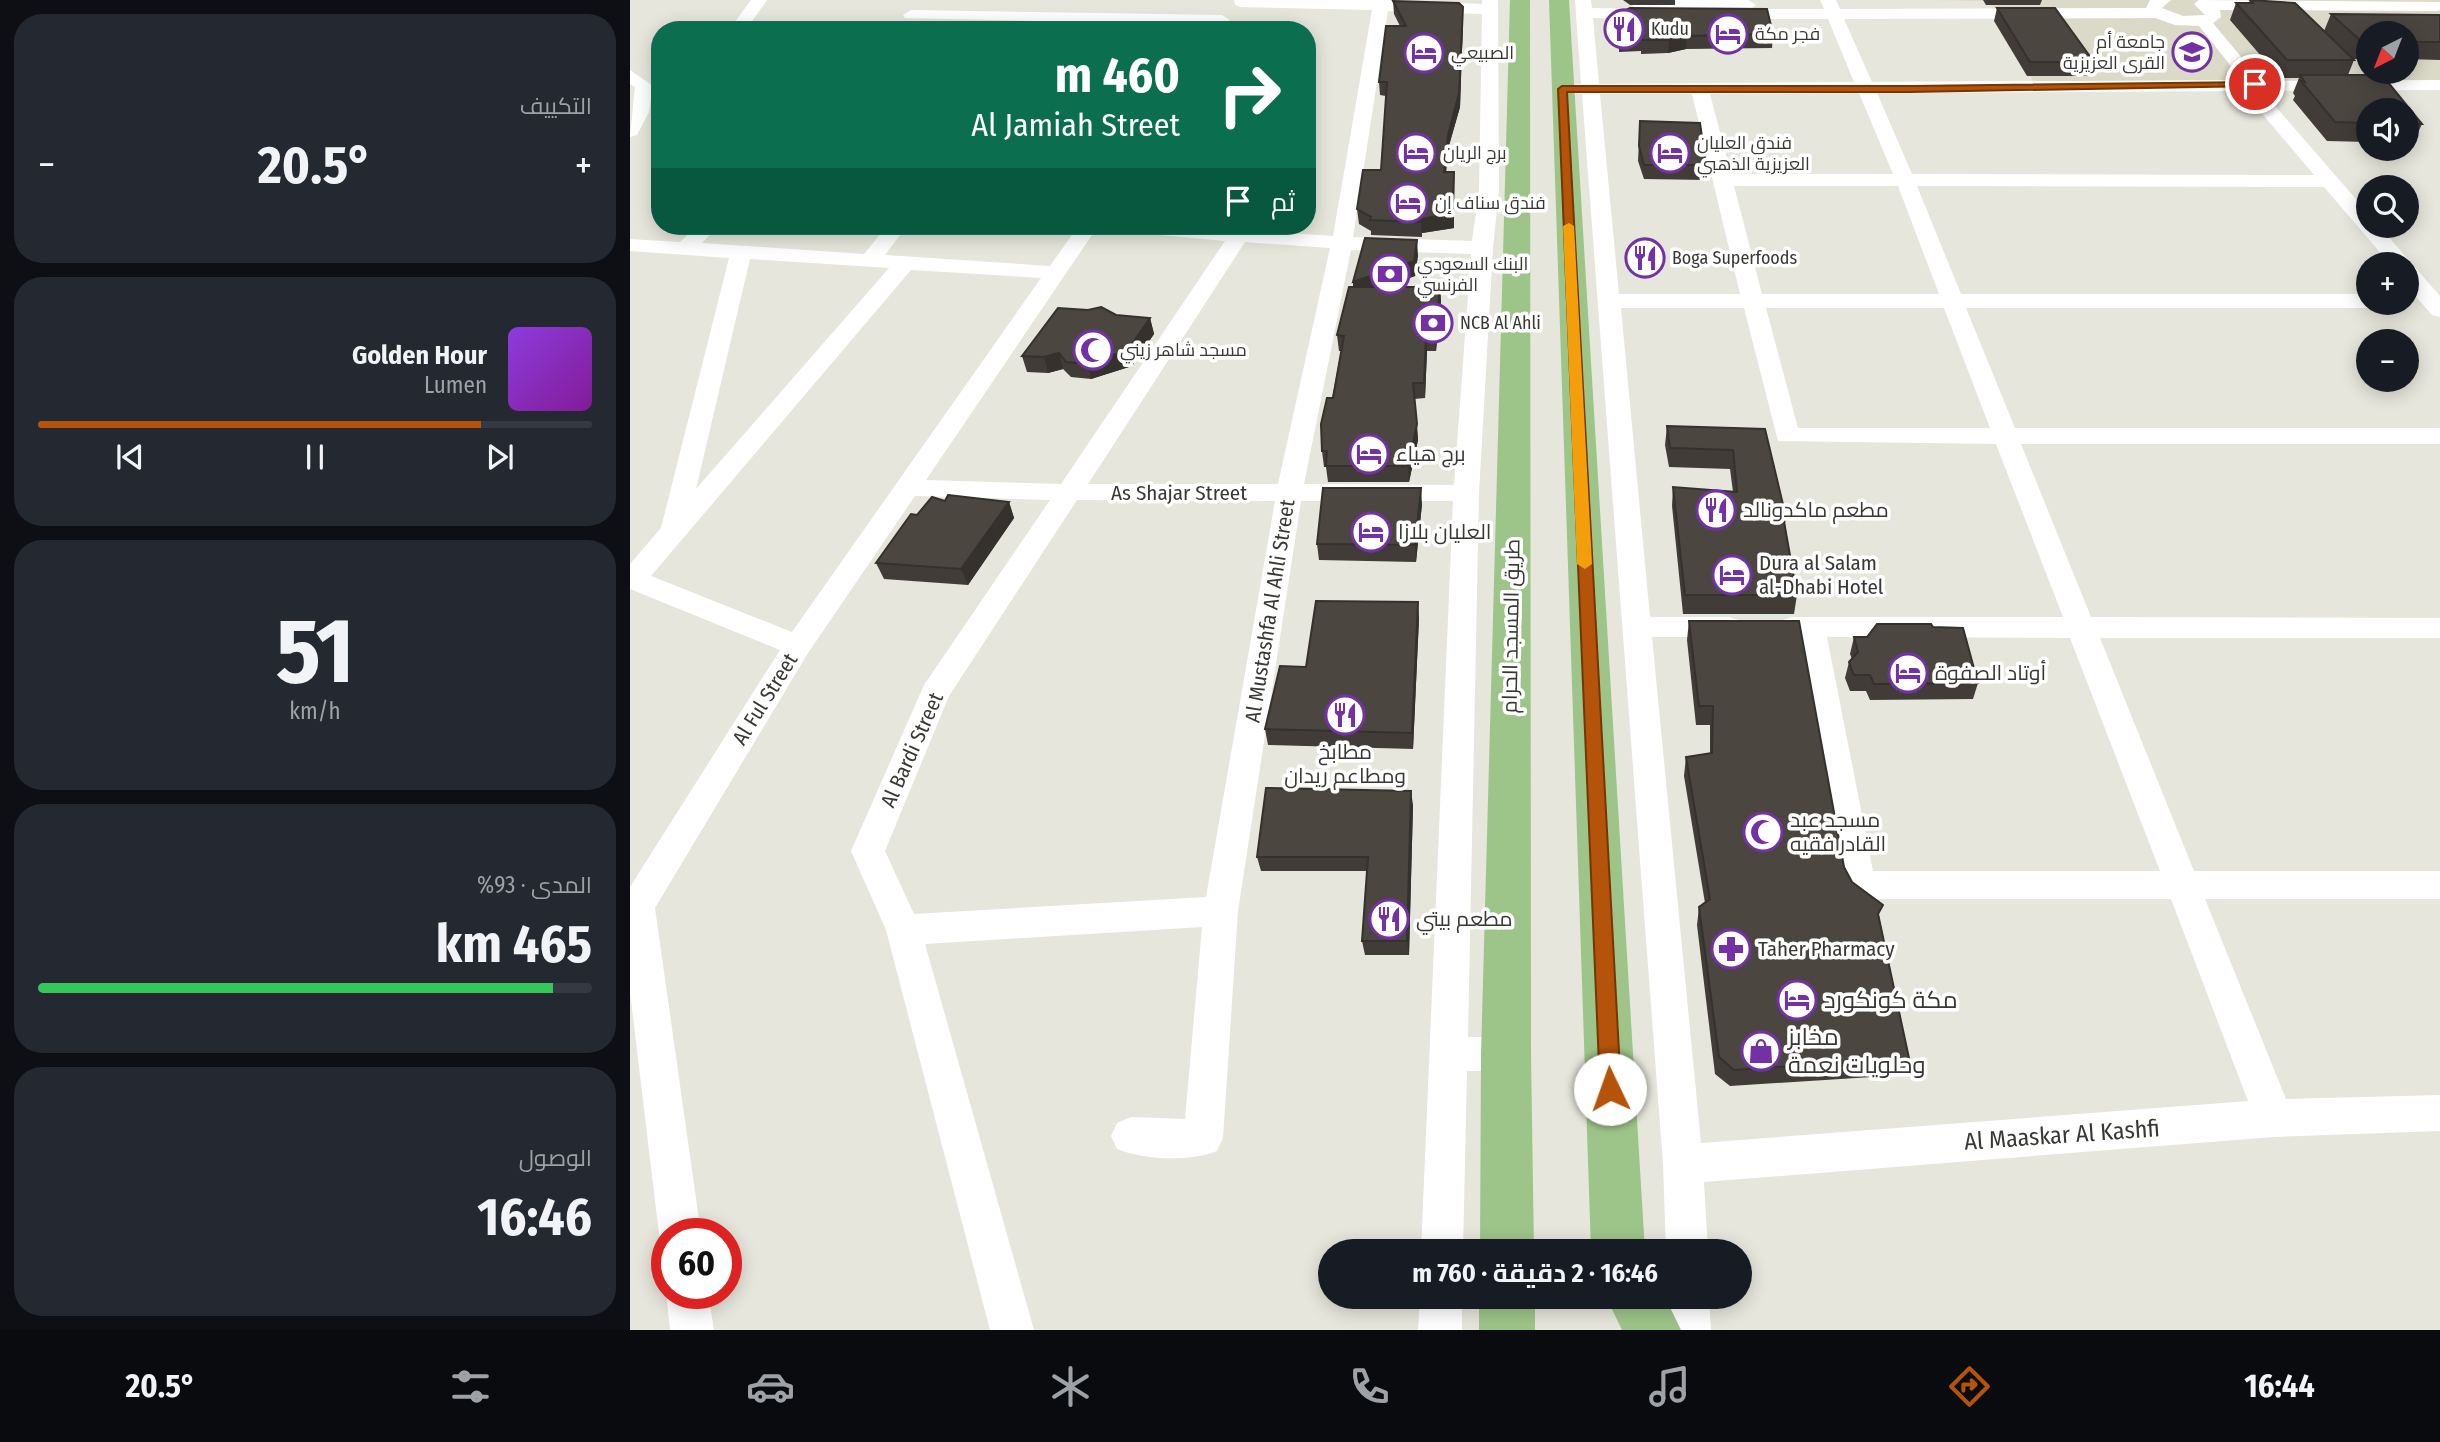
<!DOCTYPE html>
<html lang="ar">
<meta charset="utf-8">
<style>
:root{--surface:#171b24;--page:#242831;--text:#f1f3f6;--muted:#9ea1a6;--line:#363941;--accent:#b45309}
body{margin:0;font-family:"Fira Sans Condensed",Cairo,sans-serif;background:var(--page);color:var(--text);direction:rtl;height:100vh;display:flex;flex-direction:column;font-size:26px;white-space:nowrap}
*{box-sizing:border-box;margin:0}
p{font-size:23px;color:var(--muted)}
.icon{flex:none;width:38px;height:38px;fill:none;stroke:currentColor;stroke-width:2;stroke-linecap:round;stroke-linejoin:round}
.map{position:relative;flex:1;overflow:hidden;direction:ltr}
.panel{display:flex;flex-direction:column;gap:14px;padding:14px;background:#0d0f14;width:630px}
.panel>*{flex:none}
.banner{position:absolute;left:21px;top:21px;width:665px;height:214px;border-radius:28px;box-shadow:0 4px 18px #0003;direction:rtl;background:#0b6e4f;color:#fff;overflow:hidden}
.needle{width:46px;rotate:222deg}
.buttons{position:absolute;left:1726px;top:21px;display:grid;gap:14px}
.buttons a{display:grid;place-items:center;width:63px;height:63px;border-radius:50%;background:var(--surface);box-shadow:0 4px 18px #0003;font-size:35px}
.speed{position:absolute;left:21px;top:1218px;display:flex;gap:14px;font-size:35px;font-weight:700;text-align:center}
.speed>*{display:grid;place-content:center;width:91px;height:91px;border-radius:50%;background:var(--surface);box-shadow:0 4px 18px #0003;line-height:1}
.speed .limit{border:10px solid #d22;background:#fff;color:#111}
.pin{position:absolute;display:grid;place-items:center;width:60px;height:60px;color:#fff;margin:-30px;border:4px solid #fff;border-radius:50%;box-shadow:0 2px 7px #0007}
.me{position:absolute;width:77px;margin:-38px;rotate:357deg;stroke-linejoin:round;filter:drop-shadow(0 0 5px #0008)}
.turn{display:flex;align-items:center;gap:24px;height:147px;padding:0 21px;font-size:32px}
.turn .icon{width:91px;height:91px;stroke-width:2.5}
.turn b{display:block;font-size:49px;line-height:60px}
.then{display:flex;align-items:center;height:66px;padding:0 21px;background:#0003;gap:14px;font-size:26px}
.big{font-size:52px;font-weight:700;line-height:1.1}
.panel .widget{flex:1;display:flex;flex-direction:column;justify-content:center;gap:10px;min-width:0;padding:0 24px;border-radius:28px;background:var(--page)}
.panel .dial{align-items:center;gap:0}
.dial b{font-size:91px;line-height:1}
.song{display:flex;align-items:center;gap:21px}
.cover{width:84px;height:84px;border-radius:10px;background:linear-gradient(135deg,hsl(270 70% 55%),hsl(290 70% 35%))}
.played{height:7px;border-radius:4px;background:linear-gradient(90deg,var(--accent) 80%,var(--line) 80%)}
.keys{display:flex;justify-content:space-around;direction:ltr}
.heat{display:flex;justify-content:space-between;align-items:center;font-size:38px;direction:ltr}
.charge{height:10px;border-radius:5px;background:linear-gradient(90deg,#34c759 93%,var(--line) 0)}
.trip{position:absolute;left:688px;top:1239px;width:434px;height:70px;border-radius:35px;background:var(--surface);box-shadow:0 4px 18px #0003;font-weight:700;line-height:70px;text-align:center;direction:rtl}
.tab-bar{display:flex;height:112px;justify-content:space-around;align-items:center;background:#090b0e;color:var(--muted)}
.tab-bar .icon{width:49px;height:49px}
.tab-bar .current{color:var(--accent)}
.tab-bar b{font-size:32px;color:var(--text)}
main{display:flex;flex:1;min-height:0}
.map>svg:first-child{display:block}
.built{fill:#dbdac9;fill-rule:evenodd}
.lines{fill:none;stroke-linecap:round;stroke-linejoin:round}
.minor{fill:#fff;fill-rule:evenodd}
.major{fill:#9ec589;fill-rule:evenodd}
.wall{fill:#413c37}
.shaded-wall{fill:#35312d}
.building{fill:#4c4640;stroke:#35312d;stroke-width:2}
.route{fill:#b45309;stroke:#753606;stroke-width:2}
.slow{fill:#f59e0b}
.labels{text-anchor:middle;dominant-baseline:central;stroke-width:7;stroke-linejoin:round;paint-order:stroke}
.far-poi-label{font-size:18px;fill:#383834;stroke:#fff;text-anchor:start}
.poi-label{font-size:21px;fill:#383834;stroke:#fff;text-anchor:start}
.street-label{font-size:21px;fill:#383834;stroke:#fff}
.near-poi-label{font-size:24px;fill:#383834;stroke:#fff;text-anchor:start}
.near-street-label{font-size:24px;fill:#383834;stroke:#fff}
</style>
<main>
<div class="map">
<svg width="1810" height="1330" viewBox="0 0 1810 1330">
<rect width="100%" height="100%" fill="#e6e6dc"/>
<!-- built -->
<path class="built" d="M1299,0H1810V81H1403L1360,1ZM1738,33H1776V72H1738Z"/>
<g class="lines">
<!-- minor -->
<path class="minor" d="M121,0H137L116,30H99Z
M604,0H760L852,4V0H868L869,190L863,248L849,493L838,1037H876L889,1042L895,1054L889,1066L876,1071H837L833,1251H791L823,501H671L608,911L593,1138L587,1151C560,1162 514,1160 487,1149L481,1136L487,1123L501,1117L555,1119L572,927L295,944L404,1330H360L256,930L221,851L294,685L420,500L285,496L178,653L25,908L71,1234H37L35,1249L29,1234L0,992V887L150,650L0,589V564L31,528L99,258L0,251V239L50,242L67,226H88L72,243L234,254L257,226H277L255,255L420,266L448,226H557L703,236L742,10L611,7L605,5ZM758,11L852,14L849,190L842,241L723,237ZM466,229L595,241L431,484L296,480ZM615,242L700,248L648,484H458ZM721,250L841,254L824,485L674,484ZM120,259L259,268L66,489ZM281,270L411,278L162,632L21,576ZM447,500L645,501L576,897L284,914L255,851L319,696Z
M945,0H961L962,8L1006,9L1002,5L1010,0H1118L1126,5L1121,9H1194L1190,0H1206L1210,9L1516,8L1520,0H1541L1532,8L1553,16L1575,15L1564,4L1569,0L1810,2V10L1807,11L1590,10L1591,17L1583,23L1631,81L1810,80V90L1632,91L1738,213V226H1749L1810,296V317L1802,315L1776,285V264H1760L1694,187L1287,186L1331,294H1738V303H1748L1738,308H1336L1385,428H1810V444H1391L1461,617L1810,618V638H1470L1564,871H1810V899H1575L1656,1099L1810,1095V1131L1644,1137L1074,1182L1078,1251H1036L1033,1164L952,94L936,93L933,89L936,85L951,84ZM1033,10H1094L1089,14L1097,19H1198L1224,82L969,84L963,18L1030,19L1038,14ZM1525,18L1545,25L1569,26L1612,80L1242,82L1214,19ZM1613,91L1684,175L1282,174L1247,93ZM1229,93L1263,174H1101L1080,94ZM970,94H1062L1110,294H989ZM1104,186H1268L1309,294H1132ZM991,308H1114L1148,441L1366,444L1433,617H1163L1153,620L1149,627L1153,634L1168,637L1212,885L1217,895L1229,899H1541L1618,1101L1071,1143L1022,637H1099L1109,634L1113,627L1109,620L1099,617H1020ZM1136,308H1314L1360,428H1168ZM1197,637L1440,638L1530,871H1243Z
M281,10L592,15L600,20L592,25L275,18L273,15Z
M0,70L23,86L19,112L7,135L0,137L5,87L0,84Z
M37,1290V1293H78L84,1330H40L36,1293Z
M790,1297H832V1330H788Z
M1037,1297H1079L1081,1330H1037Z"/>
<!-- major -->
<path class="major" d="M880,0H900L901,1054L904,1251H850L851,1054Z
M919,0H939L1015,1251H961Z
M849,1297H905V1330H849Z
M976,1297H1035L1051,1330H992Z"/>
</g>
<!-- wall -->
<path class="wall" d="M993,0H1045V5H1000Z
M1353,0H1412L1410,5H1356Z
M1620,0L1665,3L1724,60L1718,75H1739L1744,80L1757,81L1792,124L1783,143L1776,142V110H1738V142L1697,141L1663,100L1665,96L1663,93L1669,78H1650L1600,20L1606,3H1619Z
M763,1L833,21L830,107L818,149L816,172H824V228L792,233V237L741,235V231L729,224L727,209L751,170L756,96L750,95L749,82L770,26L764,14Z
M1367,8L1464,62L1460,76H1397L1364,21Z
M989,13L1143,34L1142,48L1056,49L1038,53L1011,54V51L989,52Z
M1701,14L1810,15V60L1776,59V33H1738V59H1723L1694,31Z
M1010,121L1076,165L1075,180L1014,179L1008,161Z
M788,255L785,276L754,287H810L811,302L806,351H797L795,398L784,399L788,440L779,482H698L696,467H694L692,451L711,351H709L707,335L723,287V282Z
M486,315L520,318L524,334L502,366L461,379L441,377L433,369L418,373L397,372L392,356Z
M1037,426L1135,429L1156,517L1155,524L1167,595L1164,614H1053L1042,506L1043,487L1103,492L1100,469L1039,467L1035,445Z
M315,501L379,502L384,518L338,585L254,579L246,563L287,515Z
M792,504L786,562L689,560L687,544Z
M789,618L783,749L638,745L635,729Z
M1059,621L1214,867L1222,882L1249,916L1279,1058L1273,1075L1100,1086L1085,1074L1067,925L1069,907L1075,903L1054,776L1056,757L1080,753V725H1066L1057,640Z
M1303,627L1348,683L1343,699L1240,700L1236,691H1220L1215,678L1219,662L1222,659L1220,654L1224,637H1237Z
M783,805L779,955H735L732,941L737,871H631L627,857Z"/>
<!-- shaded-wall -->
<path class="shaded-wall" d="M833,7V21L830,107L818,149L815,186L814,172L818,135Z
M1057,36L1056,49L1038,53L1039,40Z
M824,172V228L792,233V237L791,219Z
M787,240L788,255L785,276L724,297L723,282Z
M810,287L811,302L806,351L805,336Z
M520,318L524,334L502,366L461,379L457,364Z
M796,336L797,351L795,398L794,383Z
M429,353L433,369L418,373L414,357Z
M787,424L788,440L779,482L778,466Z
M791,488L792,504L786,562L785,545Z
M379,502L384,518L338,585L331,569Z
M788,602L789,618L783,749L782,733Z
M781,791L783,805L779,955L777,941Z"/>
<!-- building -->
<path class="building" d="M1620,0L1665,3L1724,60H1657L1606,3H1623Z
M763,1L829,3L833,7L829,93L818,135L814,172H824L823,213L791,219V222L740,220L741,217L727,209L733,170H751L757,82H749L756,26H776Z
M1000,8L1137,9L1143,34L1057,36L1039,40H1012V38L989,39V13Z
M1367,8H1425L1464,62H1400Z
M1701,14L1810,15V42H1776V33H1738V41H1731Z
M1670,75H1739L1744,80L1757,81L1792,124H1776V110H1738V123L1705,122L1671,81L1675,82Z
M1010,121L1070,123L1076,165H1014L1009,146Z
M735,238L787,240L784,261L723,282Z
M719,287H810L805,336H796L794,383H783L787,424L778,466H696L697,451H692L691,424L697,398H703L714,336L707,335Z
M471,307L486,315L520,318L498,350L457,364L436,362L429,353L414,357L392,356L428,308L458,310Z
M1037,426L1135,429L1156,517L1153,516L1167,595H1055L1043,487L1107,492L1103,450L1040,448Z
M693,488H791L785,545L687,544Z
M318,495L379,502L331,569L246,563L281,514L287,515L302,497L315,501Z
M686,601L788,602L782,733L635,729L650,666L676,667Z
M1059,621H1169L1214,867L1222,882L1253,905L1248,914L1279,1058L1104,1070L1089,1057L1069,907L1080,899L1056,757L1082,753L1083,706H1069Z
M1247,624H1301L1303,627L1333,628L1348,683L1244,684L1240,675H1224L1219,662L1228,652L1224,637H1237Z
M636,788L781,791L777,941H732L738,857H627Z"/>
<!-- route -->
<path class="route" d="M1625,82L1628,86L1280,92H937L991,1089L988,1095L980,1098L973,1095L970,1089L928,89L932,86H1280Z"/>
<!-- slow -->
<path class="slow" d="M939,223L944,226L962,564L955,569L947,564L933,226Z"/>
<!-- icons -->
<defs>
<g id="restaurant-ring" transform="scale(2.0125)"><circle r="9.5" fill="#fff" stroke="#7331a5" stroke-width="1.5"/><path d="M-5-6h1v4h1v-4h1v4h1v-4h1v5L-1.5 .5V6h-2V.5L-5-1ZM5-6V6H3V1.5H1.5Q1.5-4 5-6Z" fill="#7331a5"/></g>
<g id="hotel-ring" transform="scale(2.0125)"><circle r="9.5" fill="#fff" stroke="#7331a5" stroke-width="1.5"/><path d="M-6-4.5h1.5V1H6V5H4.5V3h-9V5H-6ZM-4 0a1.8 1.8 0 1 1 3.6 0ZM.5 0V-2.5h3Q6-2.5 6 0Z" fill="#7331a5"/></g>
<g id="university-ring" transform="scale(2.0125)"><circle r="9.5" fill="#fff" stroke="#7331a5" stroke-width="1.5"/><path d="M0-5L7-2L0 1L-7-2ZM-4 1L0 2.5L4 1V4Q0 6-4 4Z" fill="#7331a5"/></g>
<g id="bank-ring" transform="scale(2.0125)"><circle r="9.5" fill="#fff" stroke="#7331a5" stroke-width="1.5"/><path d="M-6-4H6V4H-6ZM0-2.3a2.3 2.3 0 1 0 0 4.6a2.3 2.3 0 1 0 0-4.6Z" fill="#7331a5"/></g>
<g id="mosque-ring" transform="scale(2.0125)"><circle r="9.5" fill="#fff" stroke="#7331a5" stroke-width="1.5"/><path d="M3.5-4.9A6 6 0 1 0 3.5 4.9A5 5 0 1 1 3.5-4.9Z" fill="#7331a5"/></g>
<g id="pharmacy-ring" transform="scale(2.0125)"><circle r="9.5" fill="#fff" stroke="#7331a5" stroke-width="1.5"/><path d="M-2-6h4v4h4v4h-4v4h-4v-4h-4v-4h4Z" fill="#7331a5"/></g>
<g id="shop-ring" transform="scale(2.0125)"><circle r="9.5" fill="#fff" stroke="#7331a5" stroke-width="1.5"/><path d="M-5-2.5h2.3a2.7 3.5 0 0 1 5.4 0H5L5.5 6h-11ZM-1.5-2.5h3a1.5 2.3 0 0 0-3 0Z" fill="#7331a5"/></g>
</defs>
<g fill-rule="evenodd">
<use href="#restaurant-ring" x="994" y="29"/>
<use href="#hotel-ring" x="1098" y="34"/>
<use href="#university-ring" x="1562" y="52"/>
<use href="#hotel-ring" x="794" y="53"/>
<use href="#hotel-ring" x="786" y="153"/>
<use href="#hotel-ring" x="1040" y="153"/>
<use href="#hotel-ring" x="778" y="203"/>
<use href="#restaurant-ring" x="1015" y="258"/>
<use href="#bank-ring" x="760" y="274"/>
<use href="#bank-ring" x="803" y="323"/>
<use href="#mosque-ring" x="463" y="350"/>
<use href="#hotel-ring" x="739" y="454"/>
<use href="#restaurant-ring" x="1086" y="510"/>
<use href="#hotel-ring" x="741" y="532"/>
<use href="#hotel-ring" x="1102" y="575"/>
<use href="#hotel-ring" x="1278" y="673"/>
<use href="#restaurant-ring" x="715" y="715"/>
<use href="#mosque-ring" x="1133" y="832"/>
<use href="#restaurant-ring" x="759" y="919"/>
<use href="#pharmacy-ring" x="1101" y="949"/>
<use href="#hotel-ring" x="1167" y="1000"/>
<use href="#shop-ring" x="1131" y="1051"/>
</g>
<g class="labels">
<!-- far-poi labels -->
<g class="far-poi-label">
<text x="1021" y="29">Kudu</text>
<text x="1125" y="34">فجر مكة</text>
<text x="1535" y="42" text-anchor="end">جامعة أم<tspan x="1535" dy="21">القرى العزيزية</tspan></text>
<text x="821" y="53">الصبيعي</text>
<text x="1067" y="143">فندق العليان<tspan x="1067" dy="21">العزيزية الذهبي</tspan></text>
<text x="813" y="153">برج الريان</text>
<text x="805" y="203">فندق سناف إن</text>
<text x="1042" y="258">Boga Superfoods</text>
<text x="787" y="264">البنك السعودي<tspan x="787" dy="21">الفرنسي</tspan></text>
<text x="830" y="323">NCB Al Ahli</text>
<text x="490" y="350">مسجد شاهر زيني</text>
</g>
<!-- poi labels -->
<g class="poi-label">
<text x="766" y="454">برج هياء</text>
<text x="1113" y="510">مطعم ماكدونالد</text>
<text x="768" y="532">العليان بلازا</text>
<text x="1129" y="563">Dura al Salam<tspan x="1129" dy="24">al-Dhabi Hotel</tspan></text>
<text x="1305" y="673">أوتاد الصفوة</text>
<text x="715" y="752" text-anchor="middle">مطابخ<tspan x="715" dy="24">ومطاعم ريدان</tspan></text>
<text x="1160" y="820">مسجد عبد<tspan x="1160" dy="24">القادر فقيه</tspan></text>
<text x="786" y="919">مطعم بيتي</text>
<text x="1128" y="949">Taher Pharmacy</text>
</g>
<!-- street labels -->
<g class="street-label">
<text x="549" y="493">As Shajar Street</text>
<text transform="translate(640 611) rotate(-81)">Al Mustashfa Al Ahli Street</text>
<text transform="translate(881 626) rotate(-89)">طريق المسجد الحرام</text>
<text transform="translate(135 699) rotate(-58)">Al Ful Street</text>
<text transform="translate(282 750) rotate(-66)">Al Bardi Street</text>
</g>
<!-- near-poi labels -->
<g class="near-poi-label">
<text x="1194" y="1000">مكة كونكورد</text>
<text x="1158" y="1037">مخابز<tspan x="1158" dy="28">وحلويات نعمة</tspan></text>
</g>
<!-- near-street labels -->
<g class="near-street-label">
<text transform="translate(1432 1135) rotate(-4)">Al Maaskar Al Kashfi</text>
</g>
</g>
</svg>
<div class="buttons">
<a><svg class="needle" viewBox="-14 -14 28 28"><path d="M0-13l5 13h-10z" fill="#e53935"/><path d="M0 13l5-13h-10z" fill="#9ea1a6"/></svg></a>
<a><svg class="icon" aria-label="sound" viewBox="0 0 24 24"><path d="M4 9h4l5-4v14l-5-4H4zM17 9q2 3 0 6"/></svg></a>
<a><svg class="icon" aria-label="search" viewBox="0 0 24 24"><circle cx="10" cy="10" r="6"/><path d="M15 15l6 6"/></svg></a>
<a>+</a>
<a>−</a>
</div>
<div class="speed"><div class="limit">60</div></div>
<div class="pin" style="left:1625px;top:84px;background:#d93025"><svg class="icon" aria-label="arrive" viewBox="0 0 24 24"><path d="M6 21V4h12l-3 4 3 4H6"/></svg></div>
<svg class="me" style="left:980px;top:1089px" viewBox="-20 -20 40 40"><circle r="19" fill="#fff"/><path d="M0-13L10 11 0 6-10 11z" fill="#b45309"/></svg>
<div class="trip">16:46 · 2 دقيقة · 760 m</div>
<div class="banner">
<div class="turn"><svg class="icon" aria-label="right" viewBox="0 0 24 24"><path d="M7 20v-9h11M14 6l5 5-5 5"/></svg><div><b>460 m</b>Al Jamiah Street</div></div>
<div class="then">ثم<svg class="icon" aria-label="arrive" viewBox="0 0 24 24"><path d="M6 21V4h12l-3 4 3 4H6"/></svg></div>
</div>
</div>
<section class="panel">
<div class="widget"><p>التكييف</p>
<div class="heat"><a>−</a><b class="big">20.5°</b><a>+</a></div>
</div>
<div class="widget">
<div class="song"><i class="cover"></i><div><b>Golden Hour</b><p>Lumen</p></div></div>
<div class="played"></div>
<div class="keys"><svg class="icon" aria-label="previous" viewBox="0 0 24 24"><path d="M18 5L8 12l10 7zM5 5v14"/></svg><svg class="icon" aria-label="pause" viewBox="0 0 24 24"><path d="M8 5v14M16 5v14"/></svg><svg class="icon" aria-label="next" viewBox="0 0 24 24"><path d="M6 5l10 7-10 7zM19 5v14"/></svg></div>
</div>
<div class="widget dial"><b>51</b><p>km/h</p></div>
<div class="widget"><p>المدى · 93%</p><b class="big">465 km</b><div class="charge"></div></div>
<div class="widget"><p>الوصول</p><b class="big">16:46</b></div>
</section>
</main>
<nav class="tab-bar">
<b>16:44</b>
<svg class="icon current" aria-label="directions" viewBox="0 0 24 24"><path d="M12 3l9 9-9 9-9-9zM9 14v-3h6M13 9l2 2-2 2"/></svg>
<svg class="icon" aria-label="music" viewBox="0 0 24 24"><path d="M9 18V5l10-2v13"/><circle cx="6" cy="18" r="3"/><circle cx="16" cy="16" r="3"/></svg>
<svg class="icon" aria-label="phone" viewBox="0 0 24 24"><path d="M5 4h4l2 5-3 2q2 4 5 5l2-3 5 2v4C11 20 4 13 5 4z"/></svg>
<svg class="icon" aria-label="climate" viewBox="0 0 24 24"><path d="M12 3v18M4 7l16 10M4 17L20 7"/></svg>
<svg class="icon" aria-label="car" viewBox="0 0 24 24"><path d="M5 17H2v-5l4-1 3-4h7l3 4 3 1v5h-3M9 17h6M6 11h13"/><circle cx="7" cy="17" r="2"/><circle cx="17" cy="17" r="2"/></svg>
<svg class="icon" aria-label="filters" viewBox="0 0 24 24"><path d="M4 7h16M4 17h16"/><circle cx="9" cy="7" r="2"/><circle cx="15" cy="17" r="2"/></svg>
<b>20.5°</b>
</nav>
